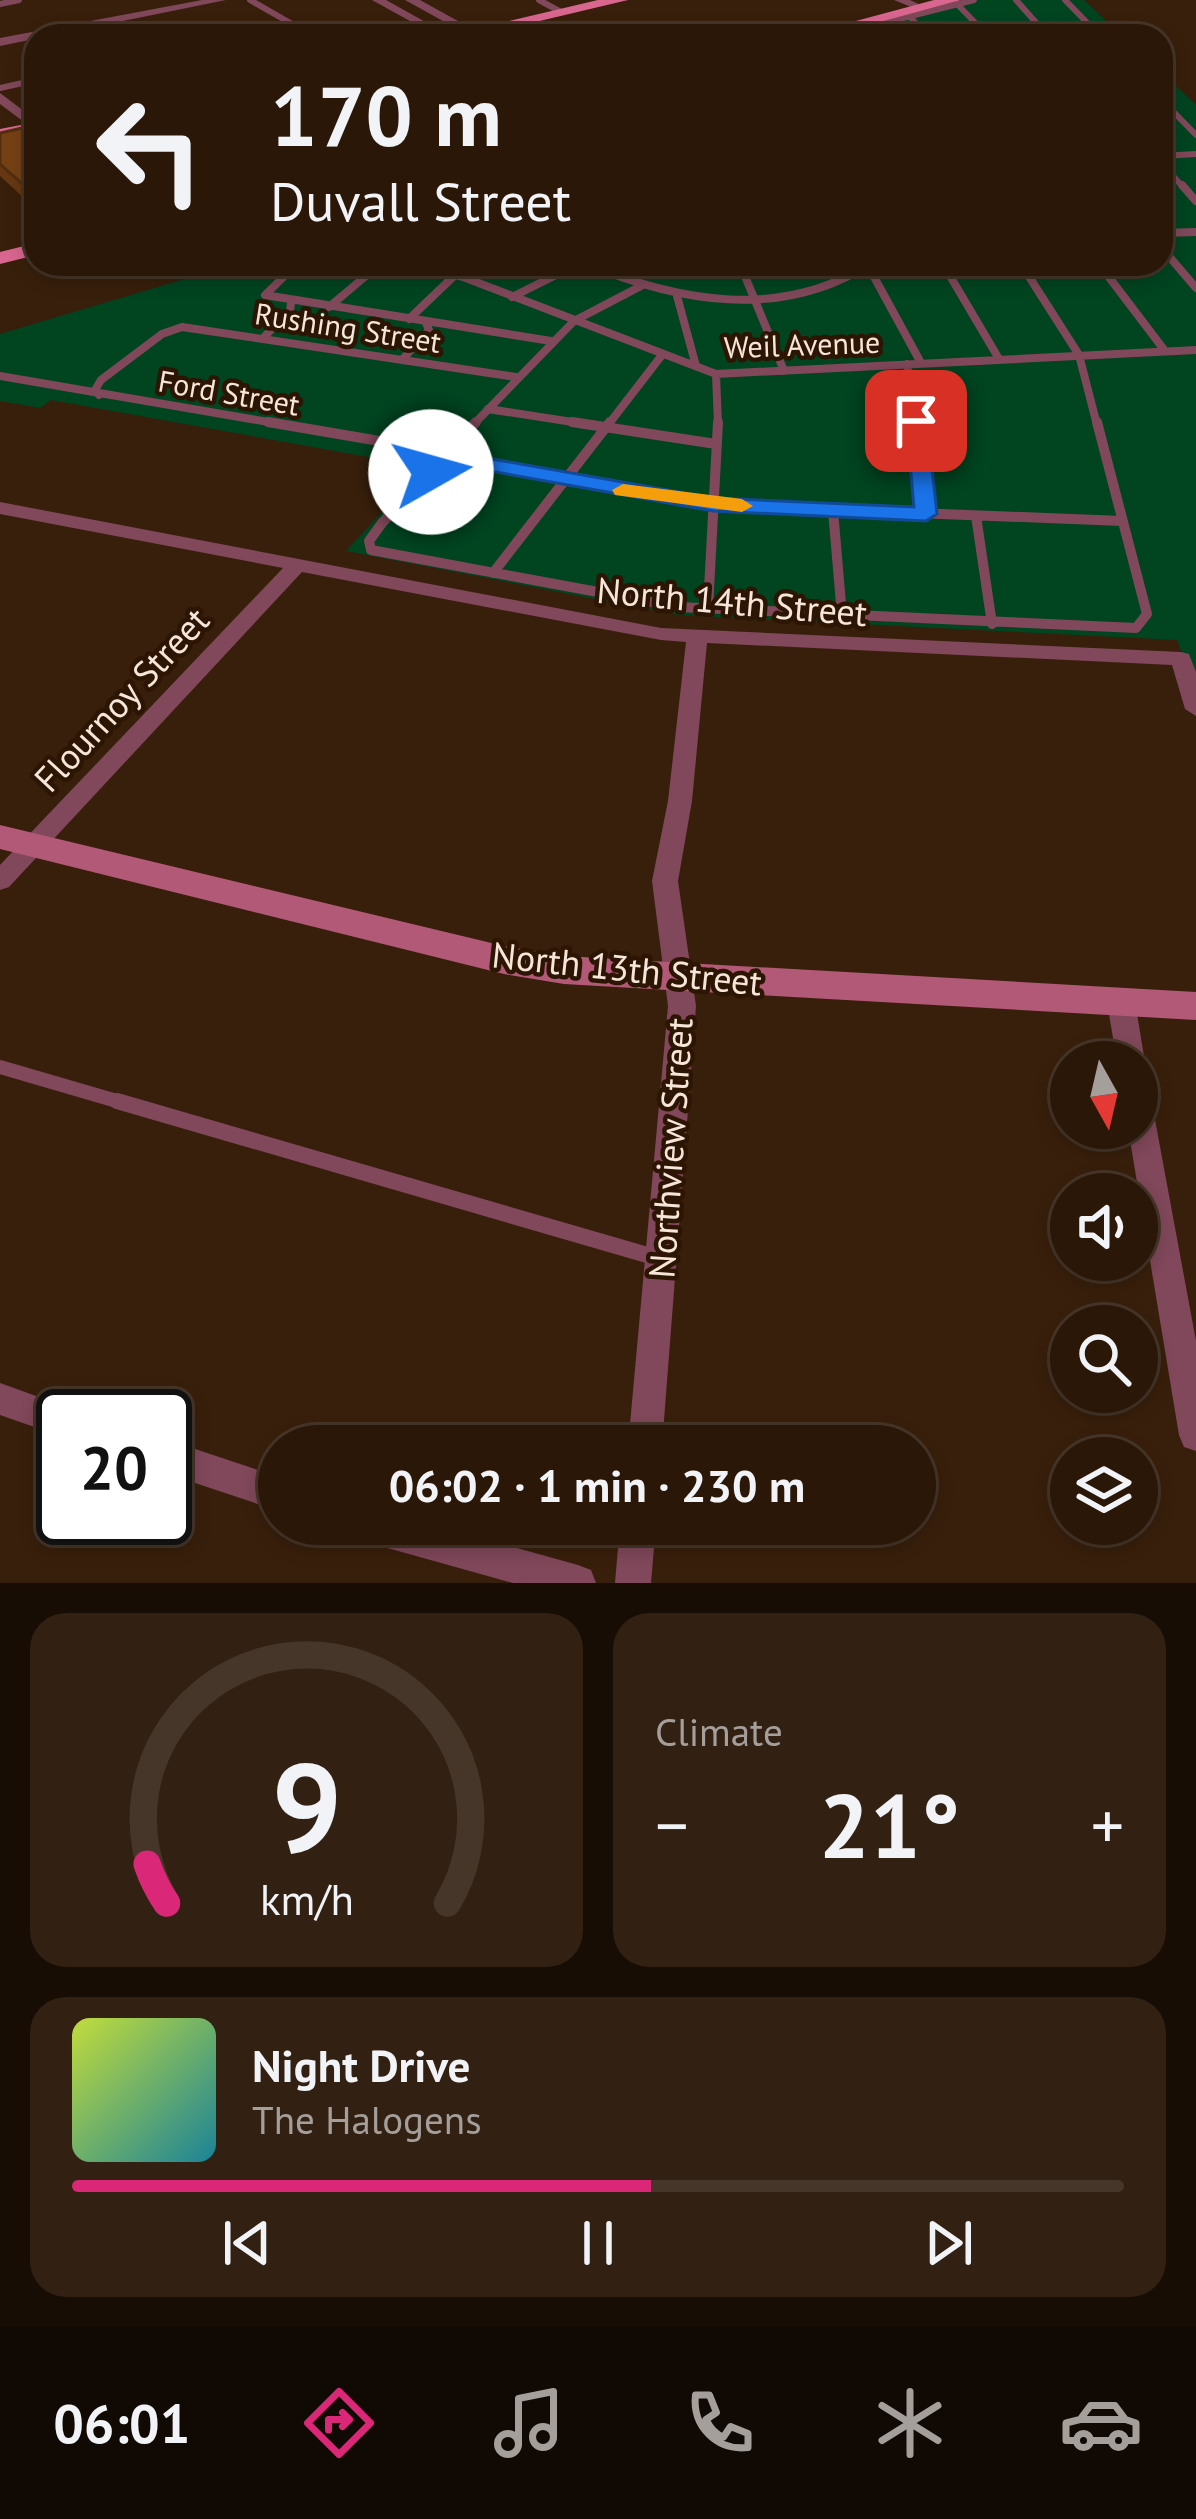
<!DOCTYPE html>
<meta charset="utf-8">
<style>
:root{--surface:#2a1708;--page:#322012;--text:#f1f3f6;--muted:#a59f9c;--line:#463629;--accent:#db2777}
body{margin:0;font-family:"PT Sans",sans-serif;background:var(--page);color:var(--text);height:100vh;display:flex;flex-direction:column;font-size:45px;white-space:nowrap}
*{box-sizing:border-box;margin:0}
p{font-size:39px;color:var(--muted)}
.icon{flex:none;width:66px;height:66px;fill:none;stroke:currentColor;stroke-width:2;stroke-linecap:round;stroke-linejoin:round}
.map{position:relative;height:1583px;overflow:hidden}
.details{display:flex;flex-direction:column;gap:30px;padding:30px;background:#170d04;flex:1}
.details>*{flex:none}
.hud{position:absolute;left:24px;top:24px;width:1149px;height:252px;border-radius:36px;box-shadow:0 6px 18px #0003,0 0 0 3px var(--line);background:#2a1708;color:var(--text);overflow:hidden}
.needle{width:78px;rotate:172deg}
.tools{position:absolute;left:1050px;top:1041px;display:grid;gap:24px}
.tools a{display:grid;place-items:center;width:108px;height:108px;border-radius:50%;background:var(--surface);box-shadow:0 6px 18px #0003,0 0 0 3px var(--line);font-size:60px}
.speed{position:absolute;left:36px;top:1389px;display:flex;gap:24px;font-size:60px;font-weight:700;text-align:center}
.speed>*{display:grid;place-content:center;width:156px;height:156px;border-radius:50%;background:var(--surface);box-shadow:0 6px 18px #0003,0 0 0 3px var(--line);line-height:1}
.speed .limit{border:6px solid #111;border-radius:18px;background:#fff;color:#111}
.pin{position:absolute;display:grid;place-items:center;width:102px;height:102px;color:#fff;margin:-51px;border-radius:24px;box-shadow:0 6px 18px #0006}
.me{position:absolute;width:132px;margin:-66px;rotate:83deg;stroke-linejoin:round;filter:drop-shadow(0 0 9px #0008)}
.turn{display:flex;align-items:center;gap:42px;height:252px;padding:0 48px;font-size:54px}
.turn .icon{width:156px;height:156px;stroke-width:2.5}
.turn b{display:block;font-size:84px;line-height:102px}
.big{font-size:90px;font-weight:800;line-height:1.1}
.details .tile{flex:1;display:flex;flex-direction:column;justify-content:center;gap:18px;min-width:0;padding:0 42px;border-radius:36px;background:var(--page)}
.details .dial{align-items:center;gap:0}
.dial svg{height:312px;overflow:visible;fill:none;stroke:var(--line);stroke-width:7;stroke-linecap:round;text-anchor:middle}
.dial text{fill:var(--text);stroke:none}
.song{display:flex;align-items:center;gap:36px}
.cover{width:144px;height:144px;border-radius:18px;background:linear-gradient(135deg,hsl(70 70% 55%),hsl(190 70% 35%))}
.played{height:12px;border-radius:6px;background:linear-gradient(90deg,var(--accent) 55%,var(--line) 55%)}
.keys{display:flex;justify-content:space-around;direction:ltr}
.heat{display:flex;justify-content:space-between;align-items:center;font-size:66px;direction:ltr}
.details .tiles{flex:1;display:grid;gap:30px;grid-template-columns:1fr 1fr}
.tile:last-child{grid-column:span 2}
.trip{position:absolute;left:258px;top:1425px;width:678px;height:120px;border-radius:60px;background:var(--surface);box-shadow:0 6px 18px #0003,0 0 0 3px var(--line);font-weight:800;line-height:120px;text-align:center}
.tab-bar{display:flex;height:192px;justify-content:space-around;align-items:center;background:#110903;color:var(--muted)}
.tab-bar .icon{width:84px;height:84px}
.tab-bar .active{color:var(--accent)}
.tab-bar b{font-size:54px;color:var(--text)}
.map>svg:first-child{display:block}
.green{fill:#004420}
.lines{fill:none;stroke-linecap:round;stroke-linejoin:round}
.service-far4{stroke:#80485a;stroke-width:6}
.service-far3{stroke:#80485a;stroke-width:8}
.service-far2{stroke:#80485a;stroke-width:10}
.service-far1{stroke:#80485a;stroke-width:14}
.service{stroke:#80485a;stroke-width:16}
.minor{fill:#80485a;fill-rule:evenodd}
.secondary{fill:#b25977;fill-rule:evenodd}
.primary{fill:#d8668e;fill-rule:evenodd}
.wall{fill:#653811}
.building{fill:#754114;stroke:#522e0e;stroke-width:3}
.route{fill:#1a73e8;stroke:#114b97;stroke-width:3}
.slow{fill:#f59e0b}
.labels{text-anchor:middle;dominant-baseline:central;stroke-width:9;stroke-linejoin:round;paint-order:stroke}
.far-street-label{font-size:30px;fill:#f6e5d9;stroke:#2d1503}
.street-label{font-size:36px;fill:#f6e5d9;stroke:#2d1503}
</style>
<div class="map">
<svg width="1196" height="1583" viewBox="0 0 1196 1583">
<rect width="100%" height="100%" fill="#381f0b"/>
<!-- green -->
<path class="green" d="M963,0H1084L1122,36H820Z
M1161,72L1196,105V690L1177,640L678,615L346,551L424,467L51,400L40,408L0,401V334L235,264H1161Z"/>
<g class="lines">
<!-- service-far4 -->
<path class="service-far4" d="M250,0L313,36
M539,0L561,12
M1016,0L1048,36
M1065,0L1100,36
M0,4L19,0
M957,4L988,36
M909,16L928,36
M247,36L294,26
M832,36L974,0
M0,88L36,80
M1161,99L1196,135
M1161,156L1196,154
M1161,163L1184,188"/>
<!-- service-far3 -->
<path class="service-far3" d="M1182,185L1196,201
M1161,233L1196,232
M1161,247L1196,288
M297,264L265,295L551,341
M429,264L716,374L1196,350
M587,264C679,302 780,320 868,265
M740,264L784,371
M867,264L921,363
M943,264L999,359
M1021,264L1079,355L1097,425
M1099,264L1165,351
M459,276L483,264
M677,296L696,366
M512,297L578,264
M329,307L380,264
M409,319L455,275
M263,338L290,311L291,303
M402,360L429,330L426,323
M907,364L915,425
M716,374L718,425
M0,376L286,425
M99,395L95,390L101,380L162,334L182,327L516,377
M488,409L592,425
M473,425L574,321L641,286
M608,425L662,355"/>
<!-- service-far2 -->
<path class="service-far2" d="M268,422L450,453
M476,422L382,523L369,541L371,550L679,607L1136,628L1147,614L1097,422
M572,422L716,444
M914,422L926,514
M447,457L713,505L1122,521
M833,510L842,616
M976,516L992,624
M493,573L610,422
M708,608L718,422"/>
<!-- service-far1 -->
<path class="service-far1" d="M0,1067L127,1104"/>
<!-- service -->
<path class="service" d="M117,1101L661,1259"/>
<!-- minor -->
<path class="minor" d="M202,0H226L0,46V38Z
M372,0H386L429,24L419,26Z
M405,0H420L485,36H470Z
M894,0H910L927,8L921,11Z
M0,93L36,120V131L0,104Z
M0,502L661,628L1181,652L1189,654L1196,672V716L1185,709L1172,665L707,643L692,801L678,881L696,1006L662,1446H628L668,1006L652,881L668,801L686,642L661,640L302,572L9,887L0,890V865L283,568L0,514Z
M1121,992L1131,995L1135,1002L1145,1062L1137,1071V1062H1117L1107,1002L1111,995Z
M1137,1086L1147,1090L1151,1098L1196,1341V1451L1184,1447L1179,1435L1128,1128H1137Z
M0,1383L75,1410L78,1416H63V1437L0,1415Z
M165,1439L279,1477V1511L165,1473Z
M348,1524H431L578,1565L591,1570L596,1583H513L366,1542L353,1537Z
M620,1524H656L651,1583H615Z"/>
<!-- secondary -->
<path class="secondary" d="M0,825L504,946L564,956L1196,992V1020L564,984L504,974L0,849Z"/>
<!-- primary -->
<path class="primary" d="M598,0H628L476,36H446Z
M934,0H961L828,36H800Z
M36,122V132L0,141V129Z
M36,243V255L0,264V252Z"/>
</g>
<!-- wall -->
<path class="wall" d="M0,133L36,135V209L0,176Z"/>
<!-- building -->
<path class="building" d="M27,127L36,135V196L0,164V133Z"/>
<!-- route -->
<path class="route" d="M916,415L927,421L937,514L926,521L713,511L451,464L439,477H424L420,472L447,451L713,498L914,507L906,421Z"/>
<!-- slow -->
<path class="slow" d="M623,484L742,499L753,506L742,512L615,495L612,490Z"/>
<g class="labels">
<!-- far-street labels -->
<g class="far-street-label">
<text transform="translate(348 327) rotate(9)">Rushing Street</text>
<text transform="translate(802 344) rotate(-2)">Weil Avenue</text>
<text transform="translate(229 392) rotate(10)">Ford Street</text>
</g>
<!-- street labels -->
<g class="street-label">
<text transform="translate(732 601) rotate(5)">North 14th Street</text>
<text transform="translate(121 699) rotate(-47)">Flournoy Street</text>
<text transform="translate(627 968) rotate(6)">North 13th Street</text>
<text transform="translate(670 1148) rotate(-86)">Northview Street</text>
</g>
</g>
</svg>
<div class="tools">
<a><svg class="needle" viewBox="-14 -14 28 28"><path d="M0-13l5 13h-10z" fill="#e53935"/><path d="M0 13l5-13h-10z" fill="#a59f9c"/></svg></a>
<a><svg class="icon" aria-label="sound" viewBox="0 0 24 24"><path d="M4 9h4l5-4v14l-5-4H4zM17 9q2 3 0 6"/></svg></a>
<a><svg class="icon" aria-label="search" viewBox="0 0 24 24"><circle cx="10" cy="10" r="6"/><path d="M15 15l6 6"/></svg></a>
<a><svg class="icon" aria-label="layers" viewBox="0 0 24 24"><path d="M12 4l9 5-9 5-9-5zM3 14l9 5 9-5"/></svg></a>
</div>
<div class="speed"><div class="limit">20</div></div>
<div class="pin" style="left:916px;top:421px;background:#d93025"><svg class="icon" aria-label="arrive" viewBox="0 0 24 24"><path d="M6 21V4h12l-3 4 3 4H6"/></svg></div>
<svg class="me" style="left:431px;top:472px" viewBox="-20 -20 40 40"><circle r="19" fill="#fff"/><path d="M0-13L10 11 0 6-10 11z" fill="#1a73e8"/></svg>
<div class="trip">06:02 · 1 min · 230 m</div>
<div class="hud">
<div class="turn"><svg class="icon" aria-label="left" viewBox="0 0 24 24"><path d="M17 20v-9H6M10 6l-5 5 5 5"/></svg><div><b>170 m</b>Duvall Street</div></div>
</div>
</div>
<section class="details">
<div class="tiles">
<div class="tile dial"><svg viewBox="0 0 100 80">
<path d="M14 69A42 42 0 1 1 86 69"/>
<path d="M14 69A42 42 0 0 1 9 59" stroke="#db2777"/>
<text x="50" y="56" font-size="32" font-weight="700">9</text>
<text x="50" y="72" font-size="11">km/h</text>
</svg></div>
<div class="tile"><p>Climate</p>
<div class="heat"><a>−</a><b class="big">21°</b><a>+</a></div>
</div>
<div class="tile">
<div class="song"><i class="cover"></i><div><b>Night Drive</b><p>The Halogens</p></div></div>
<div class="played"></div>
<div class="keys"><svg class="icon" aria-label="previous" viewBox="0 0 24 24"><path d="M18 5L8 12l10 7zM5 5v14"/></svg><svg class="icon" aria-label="pause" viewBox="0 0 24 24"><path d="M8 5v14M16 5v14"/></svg><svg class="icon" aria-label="next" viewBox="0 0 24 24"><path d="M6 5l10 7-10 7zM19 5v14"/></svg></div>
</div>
</div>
</section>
<nav class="tab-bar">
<b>06:01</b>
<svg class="icon active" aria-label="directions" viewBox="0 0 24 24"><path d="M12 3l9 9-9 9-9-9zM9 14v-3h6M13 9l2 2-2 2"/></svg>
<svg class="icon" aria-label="music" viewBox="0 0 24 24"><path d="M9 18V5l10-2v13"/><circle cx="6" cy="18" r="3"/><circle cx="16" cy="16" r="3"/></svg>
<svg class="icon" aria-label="phone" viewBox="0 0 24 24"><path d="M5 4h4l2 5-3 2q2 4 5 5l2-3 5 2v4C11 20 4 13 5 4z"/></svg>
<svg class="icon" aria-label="climate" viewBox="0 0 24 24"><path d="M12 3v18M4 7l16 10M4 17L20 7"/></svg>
<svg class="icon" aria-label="car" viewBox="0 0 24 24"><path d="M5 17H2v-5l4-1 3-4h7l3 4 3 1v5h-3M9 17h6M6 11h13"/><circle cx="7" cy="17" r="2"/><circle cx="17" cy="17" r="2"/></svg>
</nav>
